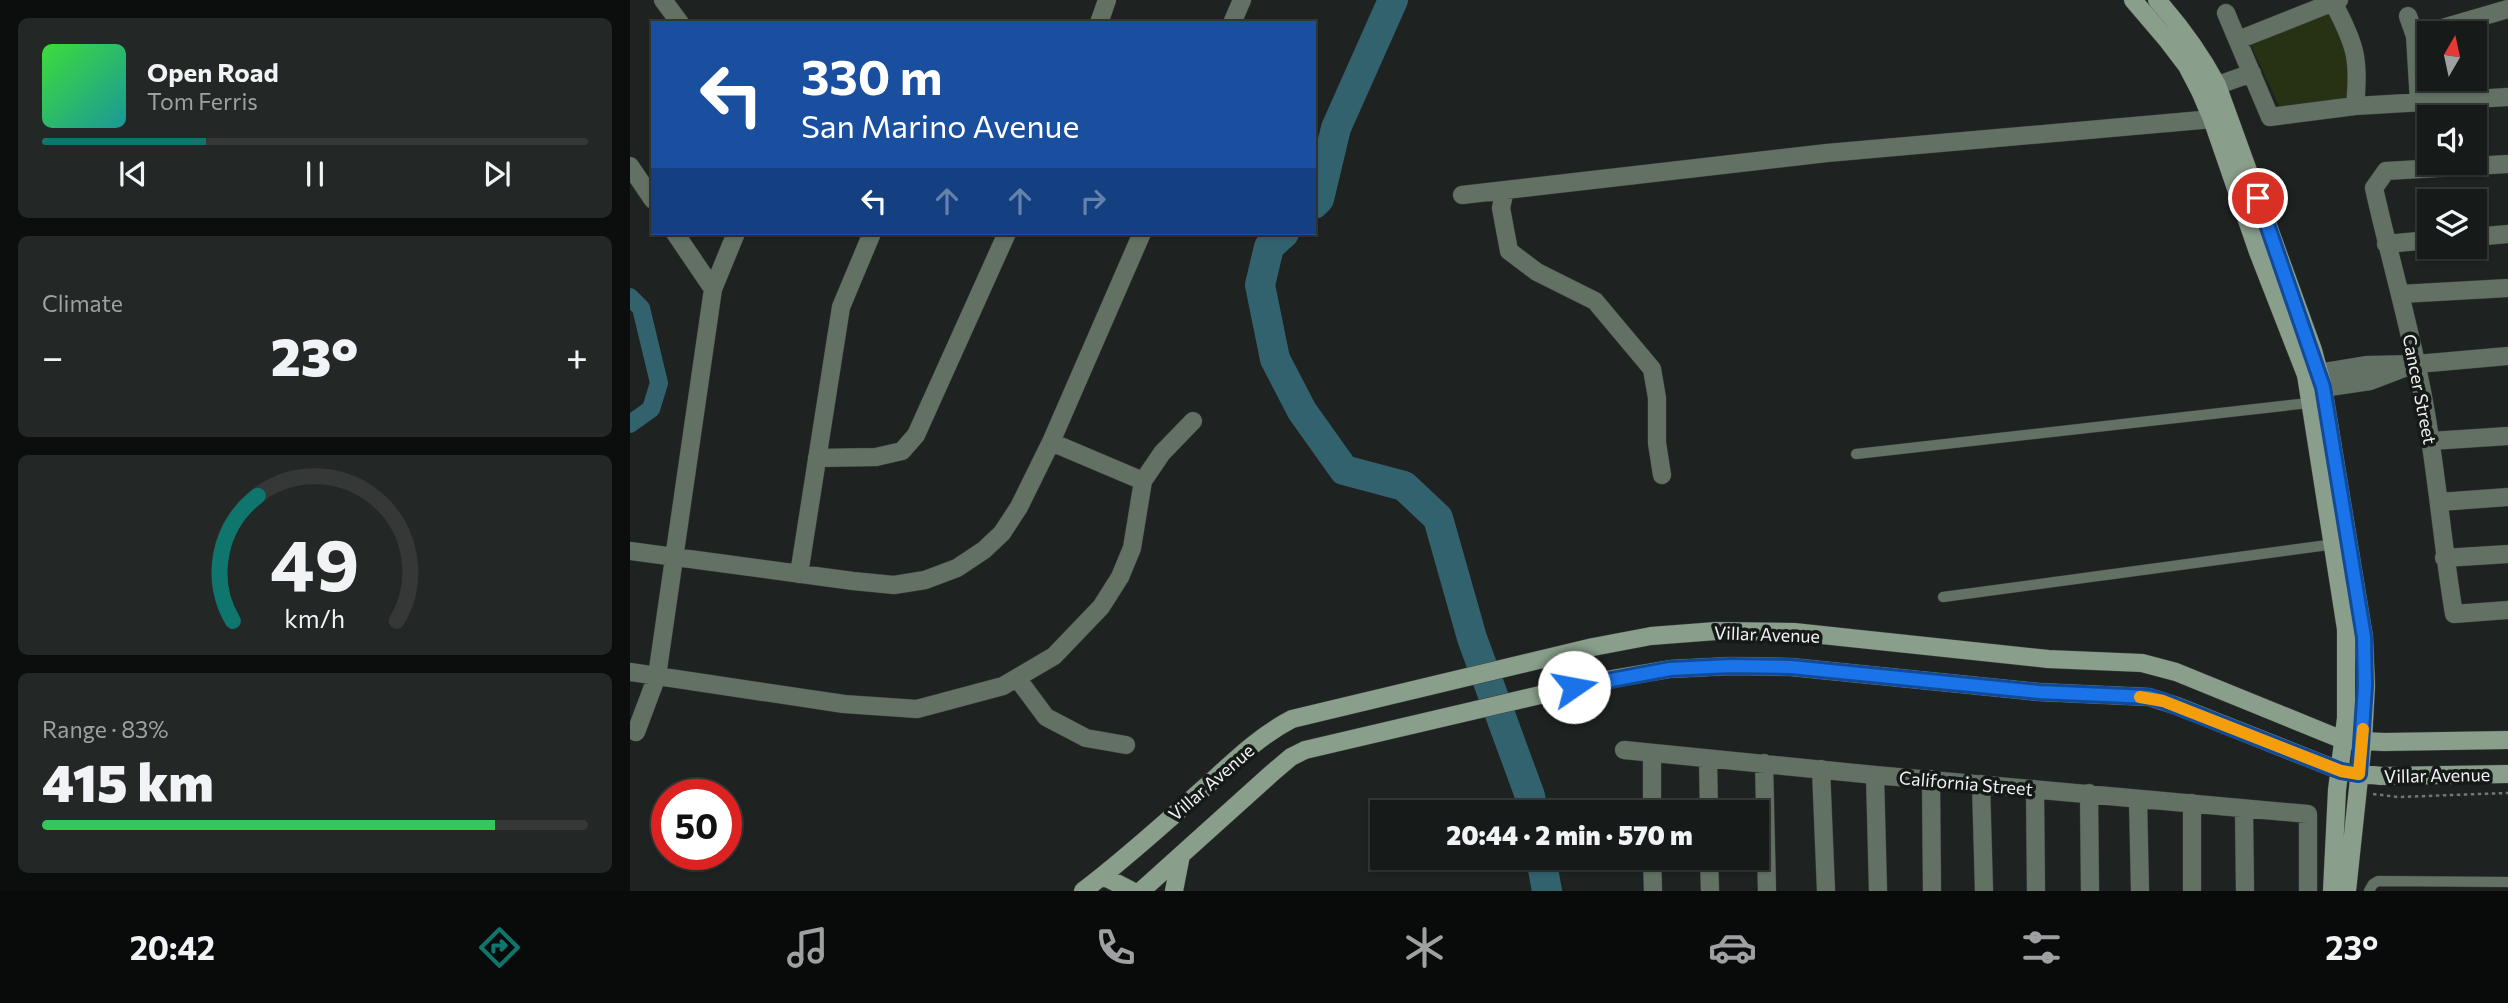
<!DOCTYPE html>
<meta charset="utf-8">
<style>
:root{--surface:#161a18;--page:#232725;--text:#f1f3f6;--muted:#9ea1a2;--line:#353837;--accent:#0f766e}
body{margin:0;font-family:Commissioner,sans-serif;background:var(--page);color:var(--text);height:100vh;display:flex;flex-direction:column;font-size:26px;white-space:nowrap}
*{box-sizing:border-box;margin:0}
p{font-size:23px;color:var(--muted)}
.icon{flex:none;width:38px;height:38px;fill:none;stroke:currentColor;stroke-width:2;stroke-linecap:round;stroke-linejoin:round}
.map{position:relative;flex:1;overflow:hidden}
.panel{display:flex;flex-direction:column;gap:18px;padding:18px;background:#0c0e0d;width:630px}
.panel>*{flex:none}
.top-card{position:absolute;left:21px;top:21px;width:665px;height:214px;border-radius:0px;box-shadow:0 2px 5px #0004,0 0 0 2px var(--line);background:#1a4fa0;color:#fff;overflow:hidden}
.needle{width:46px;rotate:9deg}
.fabs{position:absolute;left:1787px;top:21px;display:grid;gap:14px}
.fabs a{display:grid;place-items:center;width:70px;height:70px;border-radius:0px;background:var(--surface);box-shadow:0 2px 5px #0004,0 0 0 2px var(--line);font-size:35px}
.speed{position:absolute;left:21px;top:779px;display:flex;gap:14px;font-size:35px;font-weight:700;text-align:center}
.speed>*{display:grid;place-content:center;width:91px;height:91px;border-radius:50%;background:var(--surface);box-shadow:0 2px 5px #0004,0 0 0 2px var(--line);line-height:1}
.speed .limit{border:10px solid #d22;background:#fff;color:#111}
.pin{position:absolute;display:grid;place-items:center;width:60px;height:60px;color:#fff;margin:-30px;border:4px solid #fff;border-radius:50%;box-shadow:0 2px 7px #0007}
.me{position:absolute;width:77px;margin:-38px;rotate:78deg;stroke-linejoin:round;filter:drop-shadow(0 0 5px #0008)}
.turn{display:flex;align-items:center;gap:24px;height:147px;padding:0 35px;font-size:32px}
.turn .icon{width:91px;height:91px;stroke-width:2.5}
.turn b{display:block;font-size:49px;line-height:60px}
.lanes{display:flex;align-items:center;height:66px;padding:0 35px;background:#0003;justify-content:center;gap:35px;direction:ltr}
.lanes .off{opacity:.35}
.big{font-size:52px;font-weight:800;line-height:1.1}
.panel .tile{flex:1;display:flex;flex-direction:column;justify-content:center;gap:10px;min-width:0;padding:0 24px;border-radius:10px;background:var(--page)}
.panel .dial{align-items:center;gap:0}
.dial svg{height:182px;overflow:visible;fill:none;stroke:var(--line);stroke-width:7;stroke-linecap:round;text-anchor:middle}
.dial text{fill:var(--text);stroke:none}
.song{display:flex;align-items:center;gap:21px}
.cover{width:84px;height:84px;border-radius:10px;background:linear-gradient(135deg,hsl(120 70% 55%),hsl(180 70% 35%))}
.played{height:7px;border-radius:4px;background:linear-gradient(90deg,var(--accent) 30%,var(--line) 30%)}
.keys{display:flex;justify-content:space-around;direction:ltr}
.heat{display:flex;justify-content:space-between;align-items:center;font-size:38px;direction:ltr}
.charge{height:10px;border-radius:5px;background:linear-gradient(90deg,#34c759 83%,var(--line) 0)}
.trip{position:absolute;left:740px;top:800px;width:399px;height:70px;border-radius:0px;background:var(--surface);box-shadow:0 2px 5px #0004,0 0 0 2px var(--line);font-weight:800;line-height:70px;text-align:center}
.dock{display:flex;height:112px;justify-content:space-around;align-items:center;background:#090a0a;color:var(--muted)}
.dock .icon{width:49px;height:49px}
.dock .selected{color:var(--accent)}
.dock b{font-size:32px;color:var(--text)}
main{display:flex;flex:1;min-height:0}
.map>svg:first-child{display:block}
.green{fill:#273113}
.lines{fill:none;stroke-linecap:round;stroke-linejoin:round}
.canal{stroke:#33626f;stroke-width:18}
.river{stroke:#33626f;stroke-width:30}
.lane-casing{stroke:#3c3f3d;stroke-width:11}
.street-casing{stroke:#3c3f3d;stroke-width:19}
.secondary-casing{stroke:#3c3f3d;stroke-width:19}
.path{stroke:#737674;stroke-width:2.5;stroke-dasharray:3.5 3.5;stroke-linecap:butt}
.lane{stroke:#637164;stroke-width:10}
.street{stroke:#637164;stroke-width:18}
.secondary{stroke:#899e8b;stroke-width:18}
.route-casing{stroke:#114b97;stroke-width:18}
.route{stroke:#1a73e8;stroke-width:12}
.slow{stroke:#f59e0b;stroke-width:12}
.labels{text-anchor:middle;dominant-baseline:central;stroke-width:7;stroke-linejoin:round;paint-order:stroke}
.street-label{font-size:18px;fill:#f1f3f2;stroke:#151917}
</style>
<main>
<section class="panel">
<div class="tile">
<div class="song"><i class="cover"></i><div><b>Open Road</b><p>Tom Ferris</p></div></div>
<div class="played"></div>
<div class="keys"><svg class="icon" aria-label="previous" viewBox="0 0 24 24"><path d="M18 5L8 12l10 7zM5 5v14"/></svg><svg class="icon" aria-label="pause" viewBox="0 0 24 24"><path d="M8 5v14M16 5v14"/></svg><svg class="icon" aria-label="next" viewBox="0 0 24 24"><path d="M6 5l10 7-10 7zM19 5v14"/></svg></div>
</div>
<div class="tile"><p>Climate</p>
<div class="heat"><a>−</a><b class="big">23°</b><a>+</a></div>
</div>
<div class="tile dial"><svg viewBox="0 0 100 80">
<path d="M14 69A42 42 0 1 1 86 69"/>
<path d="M14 69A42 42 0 0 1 25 14" stroke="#0f766e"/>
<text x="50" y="56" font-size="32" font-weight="700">49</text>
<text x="50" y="72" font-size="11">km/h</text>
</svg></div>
<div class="tile"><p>Range · 83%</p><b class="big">415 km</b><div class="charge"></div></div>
</section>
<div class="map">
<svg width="1878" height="891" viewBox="0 0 1878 891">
<rect width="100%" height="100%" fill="#1e2220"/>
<!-- green -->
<path class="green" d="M1701,9L1719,54L1718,99L1649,106L1619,41Z"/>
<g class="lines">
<!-- canal -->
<path class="canal" d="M0,297L11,308L29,383L21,409L0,424"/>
<!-- river -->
<path class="river" d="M684,204L689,199L706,128L763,0
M654,233L639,247L630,285L645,359L672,411L714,470L774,486L808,518L842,638L900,796L903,812
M911,858L917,891"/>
<!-- lane casing -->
<g class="lane-casing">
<path id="lane" d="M1226,454L1679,403
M1313,597L1705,544
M1739,891L1743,884L1748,881L1878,882"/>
</g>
<!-- street casing -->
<g class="street-casing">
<path id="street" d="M33,0L50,23
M1703,2C1725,44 1730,58 1725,106
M1596,13L1640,117L1725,106L1878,97
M1778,16L1785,36L1789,102
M469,23L477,0
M602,23L612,0
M1785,36L1878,9
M1608,40L1709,0
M1574,90L1622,73
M1878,164L1756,171L1744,188C1760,260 1781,330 1794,402C1807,472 1812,543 1824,614L1878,610
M0,166L23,200
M875,190L871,208L879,251L907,272L965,301L1022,369L1027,398V443L1032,475
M832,195L1197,153L1594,118
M1844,237L1878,234
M1756,244L1799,240
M83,289L106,233
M1771,294L1878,288
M1676,375L1737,365L1787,364L1878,356
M1679,390L1740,381L1774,368
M1801,441L1878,436
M421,442L513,481
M187,458L246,457L272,451L286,435L377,233
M1809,502L1878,497
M0,551L223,581L264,585L295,580L327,568L354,550L372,533L389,507L421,442L512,233
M1814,558L1878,554
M169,574L211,307L242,233
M0,672L214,704L287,709L373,686L424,656L471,607L490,577L502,548L513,481L532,453L563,421
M387,678L416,717L456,738L496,745
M6,732L27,676L83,289L45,233
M994,750L1245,775L1678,814V891
M1022,753V812
M1078,759L1079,812
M1134,763L1137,891
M1191,769L1196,891
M1245,775L1248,891
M1301,779L1302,891
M1351,784L1354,891
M1405,789L1406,891
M1459,793L1460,891
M1508,799L1510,891
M1562,803V891
M1614,809L1615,891
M1022,858L1023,891
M1079,858L1080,891"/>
</g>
<!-- secondary casing -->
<g class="secondary-casing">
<path id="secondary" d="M1503,0L1538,41L1557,66L1570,91L1582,119L1628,252L1676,375L1716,629V718L1707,790L1702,891
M1527,0C1551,27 1570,53 1587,85L1683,350L1693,387L1734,637L1736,686L1733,741L1717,891
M473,876L502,891
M453,891C498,857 539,819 581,782C606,759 631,735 662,719L963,647L1021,636L1086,631L1164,632L1418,659L1512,663L1546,672L1713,740L1754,742L1878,740
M511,891L641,774L661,757L675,750L970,681L1040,669L1101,666L1161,667L1409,692L1519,697L1547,706L1711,771L1751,776L1878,774
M544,891L551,855"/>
</g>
<!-- path -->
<path class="path" d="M1743,794L1768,797L1878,793"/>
<!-- lane -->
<use href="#lane" class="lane"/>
<!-- street -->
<use href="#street" class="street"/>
<!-- secondary -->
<use href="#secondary" class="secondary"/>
</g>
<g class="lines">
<!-- route casing -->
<g class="route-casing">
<path id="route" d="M944,687L1040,669L1101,666L1161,667L1409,692L1519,697L1533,701L1711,771L1729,774L1735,686L1734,637L1693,387L1628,198"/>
</g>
<!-- route -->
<use href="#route" class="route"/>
<!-- slow -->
<path class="slow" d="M1510,697L1533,701L1711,771L1729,774L1733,729"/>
</g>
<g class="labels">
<!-- street labels -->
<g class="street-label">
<text transform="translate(1790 389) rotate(79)">Cancer Street</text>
<text transform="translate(1137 634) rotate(2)">Villar Avenue</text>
<text transform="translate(1807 775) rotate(-1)">Villar Avenue</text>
<text transform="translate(581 782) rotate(-41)">Villar Avenue</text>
<text transform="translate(1336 783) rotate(5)">California Street</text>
</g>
</g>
</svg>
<div class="fabs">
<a><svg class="needle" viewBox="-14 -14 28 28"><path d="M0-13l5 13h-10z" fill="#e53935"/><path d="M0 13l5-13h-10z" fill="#9ea1a2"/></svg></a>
<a><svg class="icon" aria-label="sound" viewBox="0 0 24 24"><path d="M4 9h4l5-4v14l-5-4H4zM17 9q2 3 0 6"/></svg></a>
<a><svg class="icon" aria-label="layers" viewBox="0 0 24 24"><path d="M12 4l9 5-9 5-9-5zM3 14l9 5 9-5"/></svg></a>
</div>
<div class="speed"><div class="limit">50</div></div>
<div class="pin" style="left:1628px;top:198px;background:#d93025"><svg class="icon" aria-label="arrive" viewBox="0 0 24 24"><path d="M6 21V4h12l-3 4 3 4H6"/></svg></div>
<svg class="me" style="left:944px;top:687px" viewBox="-20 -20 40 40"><circle r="19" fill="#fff"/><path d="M0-13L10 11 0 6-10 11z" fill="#1a73e8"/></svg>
<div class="trip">20:44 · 2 min · 570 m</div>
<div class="top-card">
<div class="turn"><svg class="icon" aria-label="left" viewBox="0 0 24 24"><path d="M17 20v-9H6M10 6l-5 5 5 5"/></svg><div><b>330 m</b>San Marino Avenue</div></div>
<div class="lanes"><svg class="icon" aria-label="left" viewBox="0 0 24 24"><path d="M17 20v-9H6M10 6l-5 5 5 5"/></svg><svg class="icon off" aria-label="ahead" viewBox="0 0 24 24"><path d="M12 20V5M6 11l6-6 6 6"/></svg><svg class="icon off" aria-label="ahead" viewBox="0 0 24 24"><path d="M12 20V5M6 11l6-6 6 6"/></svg><svg class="icon off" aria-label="right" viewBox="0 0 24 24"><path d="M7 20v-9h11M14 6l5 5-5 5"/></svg></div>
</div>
</div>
</main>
<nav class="dock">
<b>20:42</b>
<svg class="icon selected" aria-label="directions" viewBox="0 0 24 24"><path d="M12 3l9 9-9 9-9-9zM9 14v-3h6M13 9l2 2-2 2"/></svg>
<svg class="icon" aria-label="music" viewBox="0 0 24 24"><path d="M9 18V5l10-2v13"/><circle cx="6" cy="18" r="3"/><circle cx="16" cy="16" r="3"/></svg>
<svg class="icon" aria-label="phone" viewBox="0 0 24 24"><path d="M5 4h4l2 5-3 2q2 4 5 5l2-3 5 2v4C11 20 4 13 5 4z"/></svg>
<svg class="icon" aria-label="climate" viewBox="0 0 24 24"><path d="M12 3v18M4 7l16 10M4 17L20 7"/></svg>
<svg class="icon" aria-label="car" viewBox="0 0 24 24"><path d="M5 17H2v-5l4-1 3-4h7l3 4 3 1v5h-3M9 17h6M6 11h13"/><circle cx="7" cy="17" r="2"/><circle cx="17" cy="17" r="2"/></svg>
<svg class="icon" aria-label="filters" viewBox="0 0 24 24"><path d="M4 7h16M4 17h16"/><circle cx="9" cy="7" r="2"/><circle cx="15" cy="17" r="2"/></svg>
<b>23°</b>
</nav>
